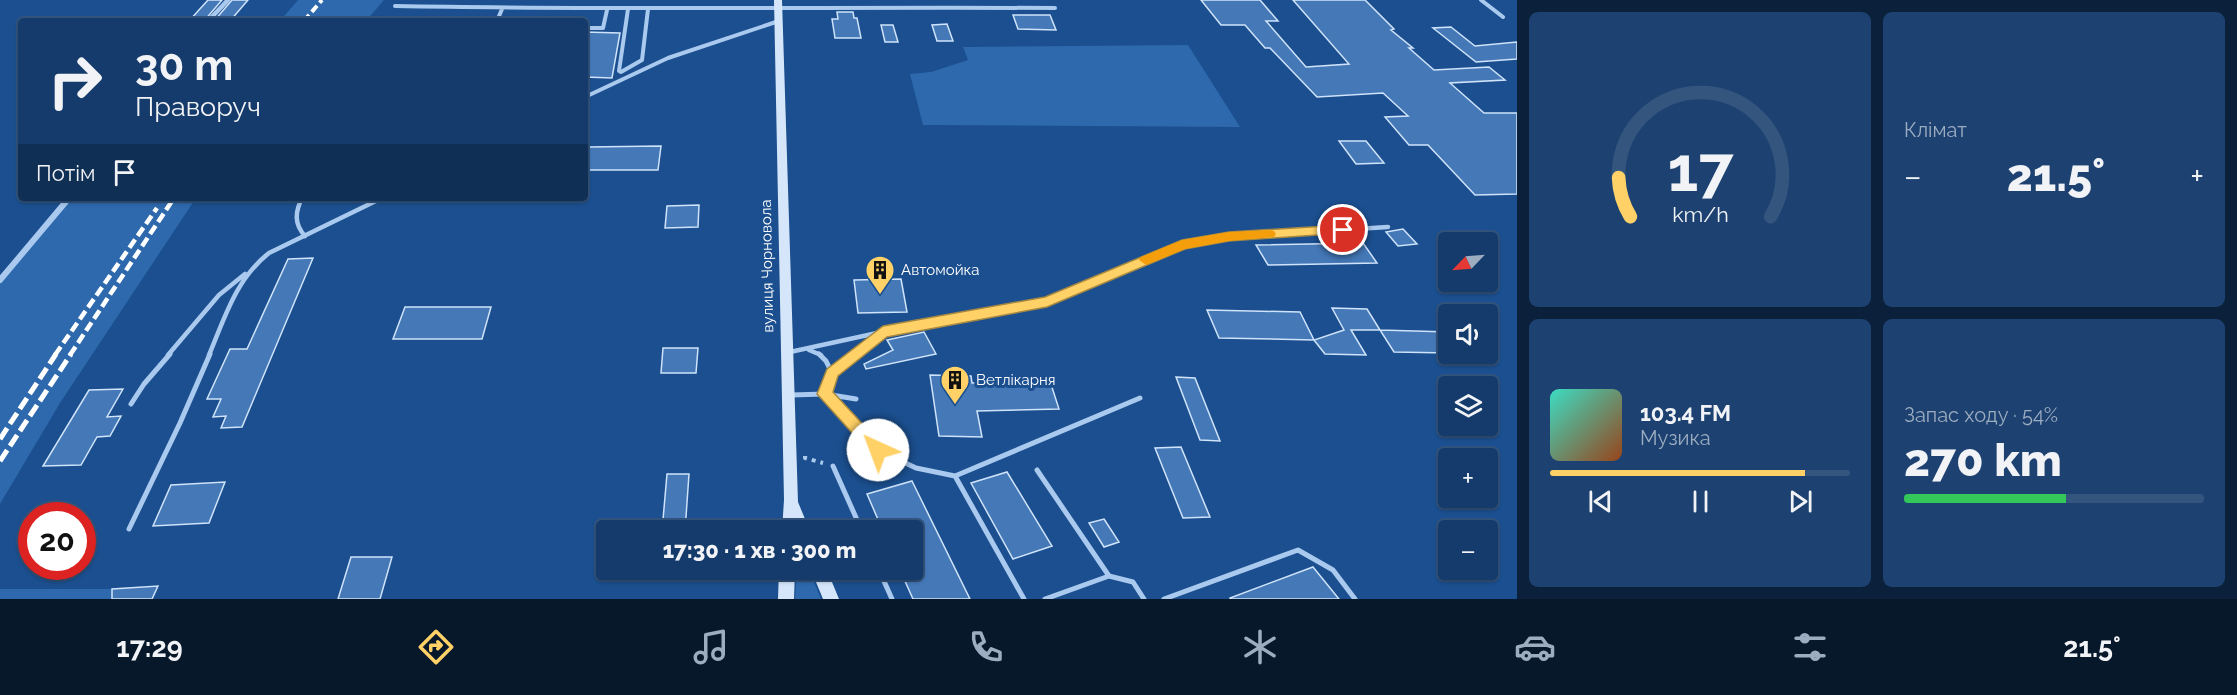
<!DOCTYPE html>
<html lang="uk">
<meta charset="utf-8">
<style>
:root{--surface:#143b6b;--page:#1d4271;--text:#f1f3f6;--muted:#9dadc1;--line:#33557e;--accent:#ffd166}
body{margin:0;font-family:Raleway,sans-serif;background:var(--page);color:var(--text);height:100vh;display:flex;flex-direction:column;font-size:22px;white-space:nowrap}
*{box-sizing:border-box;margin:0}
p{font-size:20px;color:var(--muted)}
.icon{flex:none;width:33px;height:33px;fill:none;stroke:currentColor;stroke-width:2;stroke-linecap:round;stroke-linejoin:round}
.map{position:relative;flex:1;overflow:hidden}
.side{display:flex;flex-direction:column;gap:12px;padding:12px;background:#0b203b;width:720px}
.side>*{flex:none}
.top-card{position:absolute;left:18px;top:18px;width:570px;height:183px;border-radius:6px;box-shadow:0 2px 4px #0004,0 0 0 2px var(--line);background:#143b6b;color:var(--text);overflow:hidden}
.needle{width:39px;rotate:245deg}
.tools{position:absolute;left:1438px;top:232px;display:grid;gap:12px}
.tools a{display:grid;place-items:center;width:60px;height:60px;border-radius:6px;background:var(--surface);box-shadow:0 2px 4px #0004,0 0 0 2px var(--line);font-size:30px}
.speed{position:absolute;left:18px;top:502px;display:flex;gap:12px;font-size:30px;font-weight:700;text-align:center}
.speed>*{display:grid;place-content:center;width:78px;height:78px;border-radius:50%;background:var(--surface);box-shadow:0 2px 4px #0004,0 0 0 2px var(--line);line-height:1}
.speed .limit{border:9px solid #d22;background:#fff;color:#111}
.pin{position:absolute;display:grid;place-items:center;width:51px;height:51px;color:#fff;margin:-26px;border:3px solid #fff;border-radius:50%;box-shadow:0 2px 6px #0007}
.me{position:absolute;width:66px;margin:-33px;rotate:317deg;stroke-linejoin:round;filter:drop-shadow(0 0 4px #0008)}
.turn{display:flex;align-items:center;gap:21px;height:126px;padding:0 18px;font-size:27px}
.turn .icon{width:78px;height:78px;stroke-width:2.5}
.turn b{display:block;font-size:42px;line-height:51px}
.then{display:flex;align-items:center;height:57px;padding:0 18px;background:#0003;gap:12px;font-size:22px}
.big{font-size:45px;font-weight:800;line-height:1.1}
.side .widget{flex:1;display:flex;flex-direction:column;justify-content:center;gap:9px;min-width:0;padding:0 21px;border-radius:9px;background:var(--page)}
.side .dial{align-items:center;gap:0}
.dial svg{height:156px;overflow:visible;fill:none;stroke:var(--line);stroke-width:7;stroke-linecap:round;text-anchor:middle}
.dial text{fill:var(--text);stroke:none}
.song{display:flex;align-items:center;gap:18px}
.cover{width:72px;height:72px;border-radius:9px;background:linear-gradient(135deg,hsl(170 70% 55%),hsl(20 70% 35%))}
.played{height:6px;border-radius:3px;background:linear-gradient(90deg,var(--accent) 85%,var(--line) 85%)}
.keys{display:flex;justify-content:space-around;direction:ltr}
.heat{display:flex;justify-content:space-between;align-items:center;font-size:33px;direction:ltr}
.charge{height:9px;border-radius:4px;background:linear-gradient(90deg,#34c759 54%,var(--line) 0)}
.side .tiles{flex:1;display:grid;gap:12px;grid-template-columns:repeat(2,1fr)}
.trip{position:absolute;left:596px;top:520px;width:327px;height:60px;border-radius:6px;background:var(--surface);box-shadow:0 2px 4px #0004,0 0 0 2px var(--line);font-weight:800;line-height:60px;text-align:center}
.tabs{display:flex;height:96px;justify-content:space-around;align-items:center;background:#08182b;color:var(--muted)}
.tabs .icon{width:42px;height:42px}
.tabs .active{color:var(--accent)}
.tabs b{font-size:27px;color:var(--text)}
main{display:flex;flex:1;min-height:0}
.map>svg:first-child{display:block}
.green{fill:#2e69ad}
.building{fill:#4478b7;stroke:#cfe3fa;stroke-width:1.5}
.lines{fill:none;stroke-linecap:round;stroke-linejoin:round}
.path{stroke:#a9c9ee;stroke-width:4;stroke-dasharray:4 5;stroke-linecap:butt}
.lane-far2{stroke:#a9c9ee;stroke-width:4}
.lane-far1{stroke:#a9c9ee;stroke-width:4.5}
.lane{stroke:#a9c9ee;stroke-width:5}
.street-far1{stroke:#a9c9ee;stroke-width:4.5}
.street{stroke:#a9c9ee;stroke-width:6}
.secondary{fill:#d6e6fa;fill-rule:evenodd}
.rail-far2{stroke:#fff;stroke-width:4;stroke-dasharray:8 4;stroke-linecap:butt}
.rail-far1{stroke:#fff;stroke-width:4.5;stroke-dasharray:10 4.5;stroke-linecap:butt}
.rail{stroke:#fff;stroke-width:5;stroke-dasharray:13 5;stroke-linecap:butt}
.route{fill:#ffd166;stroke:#a68842;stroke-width:1.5}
.slow{fill:#f59e0b}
.labels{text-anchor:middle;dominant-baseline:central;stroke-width:6;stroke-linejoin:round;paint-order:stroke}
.street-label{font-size:15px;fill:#fff;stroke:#1b4f8f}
.poi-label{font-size:15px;fill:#fff;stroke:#1b4f8f;text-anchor:start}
</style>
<main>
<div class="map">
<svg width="1517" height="599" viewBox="0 0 1517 599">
<rect width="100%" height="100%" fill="#1b4f8f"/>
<!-- green -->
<path class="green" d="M298,0H384L366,21H280Z
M1188,45L1240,127L923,125L910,74L931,72L968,60L963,47Z
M69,198H196L60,403L0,504V280Z
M797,570H809L821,599H795Z
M0,589H119L114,599H0Z"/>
<!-- building -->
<path class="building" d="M208,0H222L204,21H189Z
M232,0H248L230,21H214Z
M1201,0H1260L1278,21H1266L1306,67L1349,64L1293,0H1365L1394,29L1391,30L1413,48H1409L1434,70L1489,67L1505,80L1450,83L1484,113H1517V194L1475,195L1428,145H1409L1385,117L1408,116L1383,93L1317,97L1270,48H1265L1245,25H1221Z
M837,12H853L854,18H857L861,38H835L832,19H838Z
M1013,15H1050L1056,30L1018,29Z
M947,24L953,41H937L932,25Z
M881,25H893L898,42H885Z
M1451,27L1475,46L1517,42V59L1476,62L1433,28Z
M585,32L620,33L612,78L585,77Z
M1339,141H1366L1384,163L1356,164Z
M661,146L658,170H585L587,147Z
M699,205L698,227L665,228L667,206Z
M1403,229L1417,244L1398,246L1386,232Z
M1363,243L1377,263L1268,265L1256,245Z
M313,258L242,427L221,428L226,416L213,417L221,399H207L230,349H247L288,259Z
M901,279L907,312L858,313L854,280Z
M405,307H491L482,339H393Z
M1332,308L1367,309L1380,330H1351L1366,355L1325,354L1314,340L1344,330Z
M1207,310L1300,312L1314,340L1219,338Z
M1380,330L1449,332V353L1394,352Z
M924,332L936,354L866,369L864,364L893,350L887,340Z
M663,348H698L696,373H661Z
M930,375L971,376L972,383L1050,381L1059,409L977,411L982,437L939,436Z
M1176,377L1195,378L1220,441L1200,440Z
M123,389L107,417L121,416L110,436L97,437L81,465L43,466L89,390Z
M1181,447L1210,517L1183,518L1155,448Z
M1007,472L1052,546L1013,559L971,483Z
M667,474H689L685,531H662Z
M912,481L970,599H913L900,570H912V531H883L867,494Z
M225,482L209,523L153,526L171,485Z
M1104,519L1119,542L1104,547L1089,523Z
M351,557H392L380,599H338Z
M1313,567L1339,599H1230V598Z
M158,586L152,599H112V589Z"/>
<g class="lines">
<!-- path -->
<path class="path" d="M805,456V458L823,463"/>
<!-- lane-far2 -->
<path class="lane-far2" d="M1481,0L1503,17
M395,6C615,10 835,7 1055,8
M628,9L619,71L621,72L642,60L648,9
M497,21L502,9
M585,28H603L607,10
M585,97L668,58L779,21"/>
<!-- lane-far1 -->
<path class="lane-far1" d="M302,198C295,212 294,224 305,236
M809,350L821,355
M790,352L900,328L1047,302L1182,245L1229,237L1388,227
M168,355L219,295L245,274
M209,355C225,317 236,279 269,253L382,198
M854,355L881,333"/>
<!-- lane -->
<path class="lane" d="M819,354L826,361L832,373L825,394
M832,373L856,354
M825,394L859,432L880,451L916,468L955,476L1140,398
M791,395L825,394L856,399
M131,404L144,384L170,354
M833,466L862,531
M1037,470L1109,576L1045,599
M955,476L1024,599
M129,529L180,423L210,354
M879,570L892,599
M1109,576L1133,582L1144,599
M1164,599L1298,550L1333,570L1355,599"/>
<!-- street-far1 -->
<path class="street-far1" d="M208,21L228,0"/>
<!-- street -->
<path class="street" d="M0,280L69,198"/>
<!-- secondary -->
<path class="secondary" d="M774,0H782L798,502L810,531H782L784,500Z
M779,570H795L794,599H778Z
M811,570H827L839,599H823Z"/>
<!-- rail-far2 -->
<path class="rail-far2" d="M304,21L322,0"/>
<!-- rail-far1 -->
<path class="rail-far1" d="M55,355L157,208
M70,355L174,198"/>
<!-- rail -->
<path class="rail" d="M0,439L56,354
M0,461L71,354"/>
</g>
<!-- route -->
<path class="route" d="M1343,225L1347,226L1349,230L1347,233L1229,241L1185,249L1047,307L887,337L838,376L833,392L883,446L886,450L883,455L878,457L872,455L817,394L827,369L883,326L1045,297L1182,240L1229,232Z"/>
<!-- slow -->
<path class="slow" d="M1270,230L1274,231L1276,234L1274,237L1229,241L1185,249L1146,265L1139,260L1141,257L1182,240L1229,232Z"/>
<!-- icons -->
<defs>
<g id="building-pin" transform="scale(1.5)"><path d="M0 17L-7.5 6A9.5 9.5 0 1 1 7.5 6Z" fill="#ffd166" stroke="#1b4f8f"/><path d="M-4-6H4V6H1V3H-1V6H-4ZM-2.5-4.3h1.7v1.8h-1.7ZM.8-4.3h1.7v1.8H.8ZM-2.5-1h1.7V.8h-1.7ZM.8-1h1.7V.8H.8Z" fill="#111"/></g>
</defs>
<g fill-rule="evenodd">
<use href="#building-pin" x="880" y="270"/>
<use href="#building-pin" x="955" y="380"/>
</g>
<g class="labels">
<!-- street labels -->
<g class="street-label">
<text transform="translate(767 266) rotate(-91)">вулиця Чорновола</text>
</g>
<!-- poi labels -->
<g class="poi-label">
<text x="901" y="270">Автомойка</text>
<text x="976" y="380">Ветлікарня</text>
</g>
</g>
</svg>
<div class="tools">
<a><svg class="needle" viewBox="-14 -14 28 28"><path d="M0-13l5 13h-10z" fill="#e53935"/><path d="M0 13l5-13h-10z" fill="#9dadc1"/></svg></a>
<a><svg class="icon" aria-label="sound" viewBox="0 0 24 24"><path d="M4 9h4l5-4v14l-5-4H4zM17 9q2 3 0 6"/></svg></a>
<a><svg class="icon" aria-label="layers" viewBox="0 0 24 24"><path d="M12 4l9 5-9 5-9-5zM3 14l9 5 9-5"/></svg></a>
<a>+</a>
<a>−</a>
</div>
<div class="speed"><div class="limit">20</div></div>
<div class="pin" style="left:1343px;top:230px;background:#d93025"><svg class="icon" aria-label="arrive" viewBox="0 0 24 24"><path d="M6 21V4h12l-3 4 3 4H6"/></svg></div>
<svg class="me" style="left:878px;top:450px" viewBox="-20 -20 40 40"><circle r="19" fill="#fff"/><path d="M0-13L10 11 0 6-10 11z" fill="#ffd166"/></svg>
<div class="trip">17:30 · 1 хв · 300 m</div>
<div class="top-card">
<div class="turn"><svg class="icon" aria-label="right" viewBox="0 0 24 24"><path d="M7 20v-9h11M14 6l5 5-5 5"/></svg><div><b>30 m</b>Праворуч</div></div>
<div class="then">Потім<svg class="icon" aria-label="arrive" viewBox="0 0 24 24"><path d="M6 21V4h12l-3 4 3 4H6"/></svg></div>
</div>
</div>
<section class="side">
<div class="tiles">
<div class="widget dial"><svg viewBox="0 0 100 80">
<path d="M14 69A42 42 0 1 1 86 69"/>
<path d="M14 69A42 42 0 0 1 8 49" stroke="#ffd166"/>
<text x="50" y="56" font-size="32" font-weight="700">17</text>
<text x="50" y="72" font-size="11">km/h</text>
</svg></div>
<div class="widget"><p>Клімат</p>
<div class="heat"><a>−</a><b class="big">21.5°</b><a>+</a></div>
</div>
<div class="widget">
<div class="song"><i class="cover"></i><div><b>103.4 FM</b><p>Музика</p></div></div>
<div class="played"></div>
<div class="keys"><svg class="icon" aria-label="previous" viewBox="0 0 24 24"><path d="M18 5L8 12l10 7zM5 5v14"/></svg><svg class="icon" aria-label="pause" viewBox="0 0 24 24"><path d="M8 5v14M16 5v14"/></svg><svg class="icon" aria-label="next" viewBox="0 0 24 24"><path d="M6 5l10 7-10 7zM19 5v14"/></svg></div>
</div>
<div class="widget"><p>Запас ходу · 54%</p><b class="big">270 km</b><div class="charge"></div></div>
</div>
</section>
</main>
<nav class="tabs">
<b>17:29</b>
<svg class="icon active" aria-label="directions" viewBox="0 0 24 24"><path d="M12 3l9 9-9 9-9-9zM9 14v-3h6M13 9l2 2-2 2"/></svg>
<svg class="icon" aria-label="music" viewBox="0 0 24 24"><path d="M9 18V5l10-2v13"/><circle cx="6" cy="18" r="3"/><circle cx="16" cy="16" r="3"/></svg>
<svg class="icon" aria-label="phone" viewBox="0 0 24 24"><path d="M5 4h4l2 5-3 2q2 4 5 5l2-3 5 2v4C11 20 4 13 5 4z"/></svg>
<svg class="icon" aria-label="climate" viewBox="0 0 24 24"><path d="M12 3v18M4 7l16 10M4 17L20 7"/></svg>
<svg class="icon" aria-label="car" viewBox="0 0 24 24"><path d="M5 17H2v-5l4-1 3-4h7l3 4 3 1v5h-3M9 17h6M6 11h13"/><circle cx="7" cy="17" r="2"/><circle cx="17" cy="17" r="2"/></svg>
<svg class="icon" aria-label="filters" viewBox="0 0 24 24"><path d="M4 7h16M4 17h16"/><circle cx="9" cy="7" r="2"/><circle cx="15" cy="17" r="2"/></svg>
<b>21.5°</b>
</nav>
